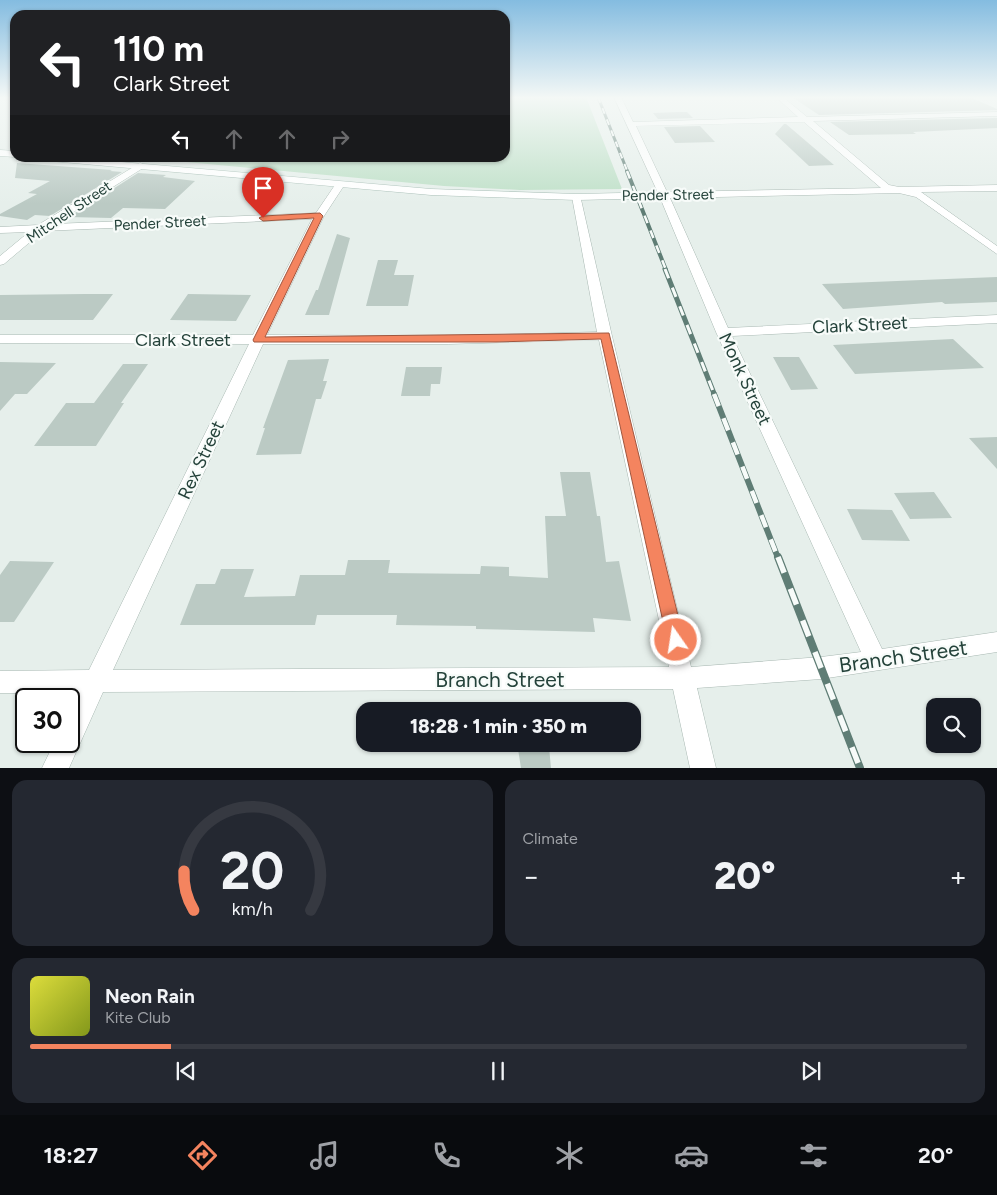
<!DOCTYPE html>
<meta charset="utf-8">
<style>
:root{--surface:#171b24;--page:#242831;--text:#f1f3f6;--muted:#9ea1a6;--line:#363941;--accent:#f4845f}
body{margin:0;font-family:Figtree,sans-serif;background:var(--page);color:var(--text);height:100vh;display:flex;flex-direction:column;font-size:19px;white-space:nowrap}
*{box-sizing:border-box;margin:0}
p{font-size:16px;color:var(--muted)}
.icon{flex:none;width:28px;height:28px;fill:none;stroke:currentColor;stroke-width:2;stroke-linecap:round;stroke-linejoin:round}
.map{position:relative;height:768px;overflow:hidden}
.panel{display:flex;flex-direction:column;gap:12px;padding:12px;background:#0d0f14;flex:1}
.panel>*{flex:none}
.hud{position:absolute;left:10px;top:10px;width:500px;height:152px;border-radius:15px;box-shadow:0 1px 4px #0004;background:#202124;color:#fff;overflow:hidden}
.fabs{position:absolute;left:926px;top:698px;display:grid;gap:10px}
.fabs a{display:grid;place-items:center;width:55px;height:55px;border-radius:10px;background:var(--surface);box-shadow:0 1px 4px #0004;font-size:25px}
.speed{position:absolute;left:15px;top:688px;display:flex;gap:10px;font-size:25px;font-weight:700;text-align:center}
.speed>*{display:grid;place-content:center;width:65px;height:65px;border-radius:50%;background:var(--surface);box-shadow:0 1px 4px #0004;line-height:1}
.speed .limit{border:2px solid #111;border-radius:8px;background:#fff;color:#111}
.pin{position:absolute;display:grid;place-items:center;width:42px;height:42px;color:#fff;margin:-51px -21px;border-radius:50% 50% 50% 0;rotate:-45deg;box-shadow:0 0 5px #0007}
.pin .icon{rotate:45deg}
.me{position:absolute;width:55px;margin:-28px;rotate:347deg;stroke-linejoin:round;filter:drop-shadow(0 0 4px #0008)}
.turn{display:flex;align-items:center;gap:18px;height:105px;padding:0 20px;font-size:22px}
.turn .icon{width:65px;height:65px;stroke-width:2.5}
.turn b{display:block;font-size:35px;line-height:42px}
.lanes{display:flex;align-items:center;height:48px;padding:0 20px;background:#0003;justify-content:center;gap:25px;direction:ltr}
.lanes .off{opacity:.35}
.big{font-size:38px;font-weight:800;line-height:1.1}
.panel .card{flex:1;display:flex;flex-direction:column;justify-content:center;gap:8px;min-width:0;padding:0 18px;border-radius:15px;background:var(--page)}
.panel .dial{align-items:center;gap:0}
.dial svg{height:130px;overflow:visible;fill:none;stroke:var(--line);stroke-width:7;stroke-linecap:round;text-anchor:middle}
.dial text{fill:var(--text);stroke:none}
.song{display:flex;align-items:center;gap:15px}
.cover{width:60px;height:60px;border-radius:8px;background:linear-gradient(135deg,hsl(60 70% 55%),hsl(70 70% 35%))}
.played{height:5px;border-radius:2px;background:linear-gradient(90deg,var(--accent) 15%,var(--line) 15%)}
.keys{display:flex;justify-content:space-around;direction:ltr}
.heat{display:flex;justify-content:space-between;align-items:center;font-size:28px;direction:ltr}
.panel .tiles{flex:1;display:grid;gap:12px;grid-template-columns:1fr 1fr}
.card:last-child{grid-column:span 2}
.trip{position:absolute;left:356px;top:702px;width:285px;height:50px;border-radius:15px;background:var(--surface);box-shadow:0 1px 4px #0004;font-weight:800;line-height:50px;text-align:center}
.tabs{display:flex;height:80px;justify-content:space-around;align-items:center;background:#090b0e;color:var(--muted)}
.tabs .icon{width:35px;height:35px}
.tabs .selected{color:var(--accent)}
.tabs b{font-size:22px;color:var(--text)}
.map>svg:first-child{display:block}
.green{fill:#bfe0c8}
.building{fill:#bbcac4}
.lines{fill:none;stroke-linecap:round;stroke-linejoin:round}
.street-casing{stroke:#a8b8b2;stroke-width:1}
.secondary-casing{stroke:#a4bbb3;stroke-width:1}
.street{fill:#fff;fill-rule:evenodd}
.secondary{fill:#fff;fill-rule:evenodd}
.rail-far4-casing{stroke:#5f7d75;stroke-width:3}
.rail-far3-casing{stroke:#5f7d75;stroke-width:4}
.rail-far2-casing{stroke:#5f7d75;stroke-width:5}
.rail-far1-casing{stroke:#5f7d75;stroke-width:6}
.rail-casing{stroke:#5f7d75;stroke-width:8}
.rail-far4{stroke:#f7fbf9;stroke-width:2;stroke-dasharray:6;stroke-linecap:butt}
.rail-far3{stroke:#f7fbf9;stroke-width:2.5;stroke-dasharray:8;stroke-linecap:butt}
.rail-far2{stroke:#f7fbf9;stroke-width:3;stroke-dasharray:10;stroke-linecap:butt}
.rail-far1{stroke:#f7fbf9;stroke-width:4.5;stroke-dasharray:13;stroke-linecap:butt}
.rail{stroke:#f7fbf9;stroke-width:5.5;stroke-dasharray:17;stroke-linecap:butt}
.route{fill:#f4845f;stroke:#9f563e}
.labels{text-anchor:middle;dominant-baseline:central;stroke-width:4.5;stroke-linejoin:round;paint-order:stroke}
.far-street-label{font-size:15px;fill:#24423a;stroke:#f7fbf9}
.street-label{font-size:18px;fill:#24423a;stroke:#f7fbf9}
.near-street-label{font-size:21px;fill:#24423a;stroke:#f7fbf9}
</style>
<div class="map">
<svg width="997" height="768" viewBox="0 0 997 768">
<rect width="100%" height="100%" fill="#e6efeb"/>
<!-- green -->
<path class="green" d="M505,97H586L622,189L520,190L444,186L143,158H505Z"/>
<!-- building -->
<path class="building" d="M792,97H965L972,98L997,109V110L819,115Z
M678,112H687L693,118L658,119L653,113Z
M997,118V128L913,132L916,134L849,135L830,122Z
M784,124H786L834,165L809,166L775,134Z
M700,126L715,142L675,143L664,127Z
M17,163L112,170L110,171L122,172L50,216L35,215L27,220L0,216V214L37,194L28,193L50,181L15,178Z
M138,173L166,175L163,177L195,181L165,209L123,208L111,218L69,217Z
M337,234L350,238L329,315H305L316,290H318Z
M378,260H398L394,275H414L408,306H366Z
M997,277V302L945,304L942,302L843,309L822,284Z
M85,294H113L93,320H0V295Z
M188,294L251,295L236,321L170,320Z
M953,339L984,368L855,374L833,345Z
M773,357H799L818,389L791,390Z
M329,359L323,381H327L321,399H316L301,454L256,455L265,428H263L288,360Z
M0,362L56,363L27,394H15L0,411Z
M123,364H148L121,403H124L96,446H34L66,403H94Z
M406,367H442L440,384H431L430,396H401Z
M997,437V469L969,438Z
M560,472H590L597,516H600L606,562L619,561L631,621L593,618L595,632L476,629V626L396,625L397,615H317L315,625H180L196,584H215L221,569H254L244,597L295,596L300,575H345L348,560H390L388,573L480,574L481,566L509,567V576L548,578L545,516H566Z
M934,492L952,518L910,519L894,493Z
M847,509L892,510L910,541L862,540Z
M10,561L54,562L14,622H0V575Z
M549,747L551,768H521L518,749Z"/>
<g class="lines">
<!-- street casing -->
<g class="street-casing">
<path id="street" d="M614,97H621L633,122L798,117L776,97H783L807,117L997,112V116L813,121L889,185L899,187L997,185V191L921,192L997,246V254L916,197L899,193L670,198L728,328L997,315V323L732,336L882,649L997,632V652L821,679L697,688L716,768H690L673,689L103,692L69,768H42L55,741H69V713L79,693H0V671L89,670L249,344L0,343V335H253L312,219L43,231L4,264L0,265V256L29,232L0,233V227L38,225L140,163L143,164V168L54,224L316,213L337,182H343L345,184L324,216L267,335L448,336L597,332L572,197L574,195H580L612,336L691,667L821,657L861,652L716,332L659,195ZM804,122L881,188L667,192L636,126ZM599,340L669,667L113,670L263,344H448Z"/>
</g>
<!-- secondary casing -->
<g class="secondary-casing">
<path id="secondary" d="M0,150L15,151V157L0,156Z
M47,158H75L431,189L577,194L664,192L669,195L664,198L577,200L431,195L51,161Z"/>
</g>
<!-- street -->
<use href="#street" class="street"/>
<!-- secondary -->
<use href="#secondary" class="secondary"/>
<!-- rail-far4 casing -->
<g class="rail-far4-casing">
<path id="rail-far4" d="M598,97L628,173"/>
</g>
<!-- rail-far3 casing -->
<g class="rail-far3-casing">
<path id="rail-far3" d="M627,171L666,270"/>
</g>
<!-- rail-far2 casing -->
<g class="rail-far2-casing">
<path id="rail-far2" d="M665,269L715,396"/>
</g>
<!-- rail-far1 casing -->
<g class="rail-far1-casing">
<path id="rail-far1" d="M714,394L778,558"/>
</g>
<!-- rail casing -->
<g class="rail-casing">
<path id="rail" d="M778,557L860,768"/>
</g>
<!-- rail-far4 -->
<use href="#rail-far4" class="rail-far4"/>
<!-- rail-far3 -->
<use href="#rail-far3" class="rail-far3"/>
<!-- rail-far2 -->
<use href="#rail-far2" class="rail-far2"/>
<!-- rail-far1 -->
<use href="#rail-far1" class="rail-far1"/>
<!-- rail -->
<use href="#rail" class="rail"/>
</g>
<!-- sky -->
<linearGradient id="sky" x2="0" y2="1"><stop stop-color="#84bce0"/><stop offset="0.48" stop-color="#f4f8f6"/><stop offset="1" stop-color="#f4f8f6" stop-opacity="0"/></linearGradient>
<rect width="997" height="204" fill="url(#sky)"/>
<!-- route -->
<path class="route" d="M320,213L323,216L265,337L609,333L684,640L681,645L676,647L670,645L667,640L601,339L496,342H254L253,340L314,218L263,221L259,218L263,216Z"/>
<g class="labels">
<!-- far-street labels -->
<g class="far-street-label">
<text transform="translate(668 195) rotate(-1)">Pender Street</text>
<text transform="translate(69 212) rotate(-34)">Mitchell Street</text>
<text transform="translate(160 223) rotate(-3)">Pender Street</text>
</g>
<!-- street labels -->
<g class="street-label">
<text transform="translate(860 325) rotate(-3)">Clark Street</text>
<text x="183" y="340">Clark Street</text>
<text transform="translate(745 379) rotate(65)">Monk Street</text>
<text transform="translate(201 460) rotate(-65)">Rex Street</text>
</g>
<!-- near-street labels -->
<g class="near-street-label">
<text transform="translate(903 656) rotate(-8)">Branch Street</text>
<text x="500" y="679">Branch Street</text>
</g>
</g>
</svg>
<div class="fabs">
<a><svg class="icon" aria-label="search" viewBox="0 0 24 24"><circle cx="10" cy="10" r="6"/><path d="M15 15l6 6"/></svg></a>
</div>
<div class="speed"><div class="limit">30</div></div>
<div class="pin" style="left:263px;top:218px;background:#d93025"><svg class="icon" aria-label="arrive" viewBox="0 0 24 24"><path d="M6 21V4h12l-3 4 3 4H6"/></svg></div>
<svg class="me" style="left:676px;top:640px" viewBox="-20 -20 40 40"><circle r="17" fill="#f4845f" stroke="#fff" stroke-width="3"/><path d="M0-11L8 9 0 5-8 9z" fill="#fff"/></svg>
<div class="trip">18:28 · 1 min · 350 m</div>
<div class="hud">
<div class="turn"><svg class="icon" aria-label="left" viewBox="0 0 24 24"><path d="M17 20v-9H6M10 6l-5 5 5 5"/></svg><div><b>110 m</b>Clark Street</div></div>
<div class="lanes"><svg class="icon" aria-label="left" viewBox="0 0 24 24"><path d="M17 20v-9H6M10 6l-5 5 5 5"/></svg><svg class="icon off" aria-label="ahead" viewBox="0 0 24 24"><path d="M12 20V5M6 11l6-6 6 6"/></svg><svg class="icon off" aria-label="ahead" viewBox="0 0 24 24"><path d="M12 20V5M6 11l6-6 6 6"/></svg><svg class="icon off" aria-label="right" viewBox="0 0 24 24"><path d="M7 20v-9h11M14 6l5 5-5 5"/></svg></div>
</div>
</div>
<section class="panel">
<div class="tiles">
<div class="card dial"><svg viewBox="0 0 100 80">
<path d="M14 69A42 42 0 1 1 86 69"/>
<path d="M14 69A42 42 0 0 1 8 45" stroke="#f4845f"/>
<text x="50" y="56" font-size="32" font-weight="700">20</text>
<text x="50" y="72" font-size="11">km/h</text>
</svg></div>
<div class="card"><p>Climate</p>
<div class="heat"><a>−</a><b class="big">20°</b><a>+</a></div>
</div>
<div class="card">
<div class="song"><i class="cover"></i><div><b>Neon Rain</b><p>Kite Club</p></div></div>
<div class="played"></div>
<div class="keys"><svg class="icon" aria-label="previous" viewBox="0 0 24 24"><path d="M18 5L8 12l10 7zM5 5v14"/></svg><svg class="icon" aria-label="pause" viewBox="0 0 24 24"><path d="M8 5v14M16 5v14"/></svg><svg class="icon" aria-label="next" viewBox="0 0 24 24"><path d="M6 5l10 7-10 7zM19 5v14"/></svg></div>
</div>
</div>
</section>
<nav class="tabs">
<b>18:27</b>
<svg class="icon selected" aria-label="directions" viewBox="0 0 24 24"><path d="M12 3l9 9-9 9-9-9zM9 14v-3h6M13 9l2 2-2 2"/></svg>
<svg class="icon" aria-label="music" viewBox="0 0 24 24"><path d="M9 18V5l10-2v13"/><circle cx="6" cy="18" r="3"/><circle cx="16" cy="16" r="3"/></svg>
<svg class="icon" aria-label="phone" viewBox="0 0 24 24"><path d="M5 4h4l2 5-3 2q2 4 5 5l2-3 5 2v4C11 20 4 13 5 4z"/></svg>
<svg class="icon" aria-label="climate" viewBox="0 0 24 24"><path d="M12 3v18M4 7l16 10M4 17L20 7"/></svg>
<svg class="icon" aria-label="car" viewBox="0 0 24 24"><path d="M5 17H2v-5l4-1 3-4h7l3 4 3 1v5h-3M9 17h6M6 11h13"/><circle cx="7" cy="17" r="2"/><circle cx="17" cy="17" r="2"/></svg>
<svg class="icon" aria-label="filters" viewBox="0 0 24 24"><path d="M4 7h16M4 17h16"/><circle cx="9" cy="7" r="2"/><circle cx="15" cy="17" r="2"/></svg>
<b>20°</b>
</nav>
